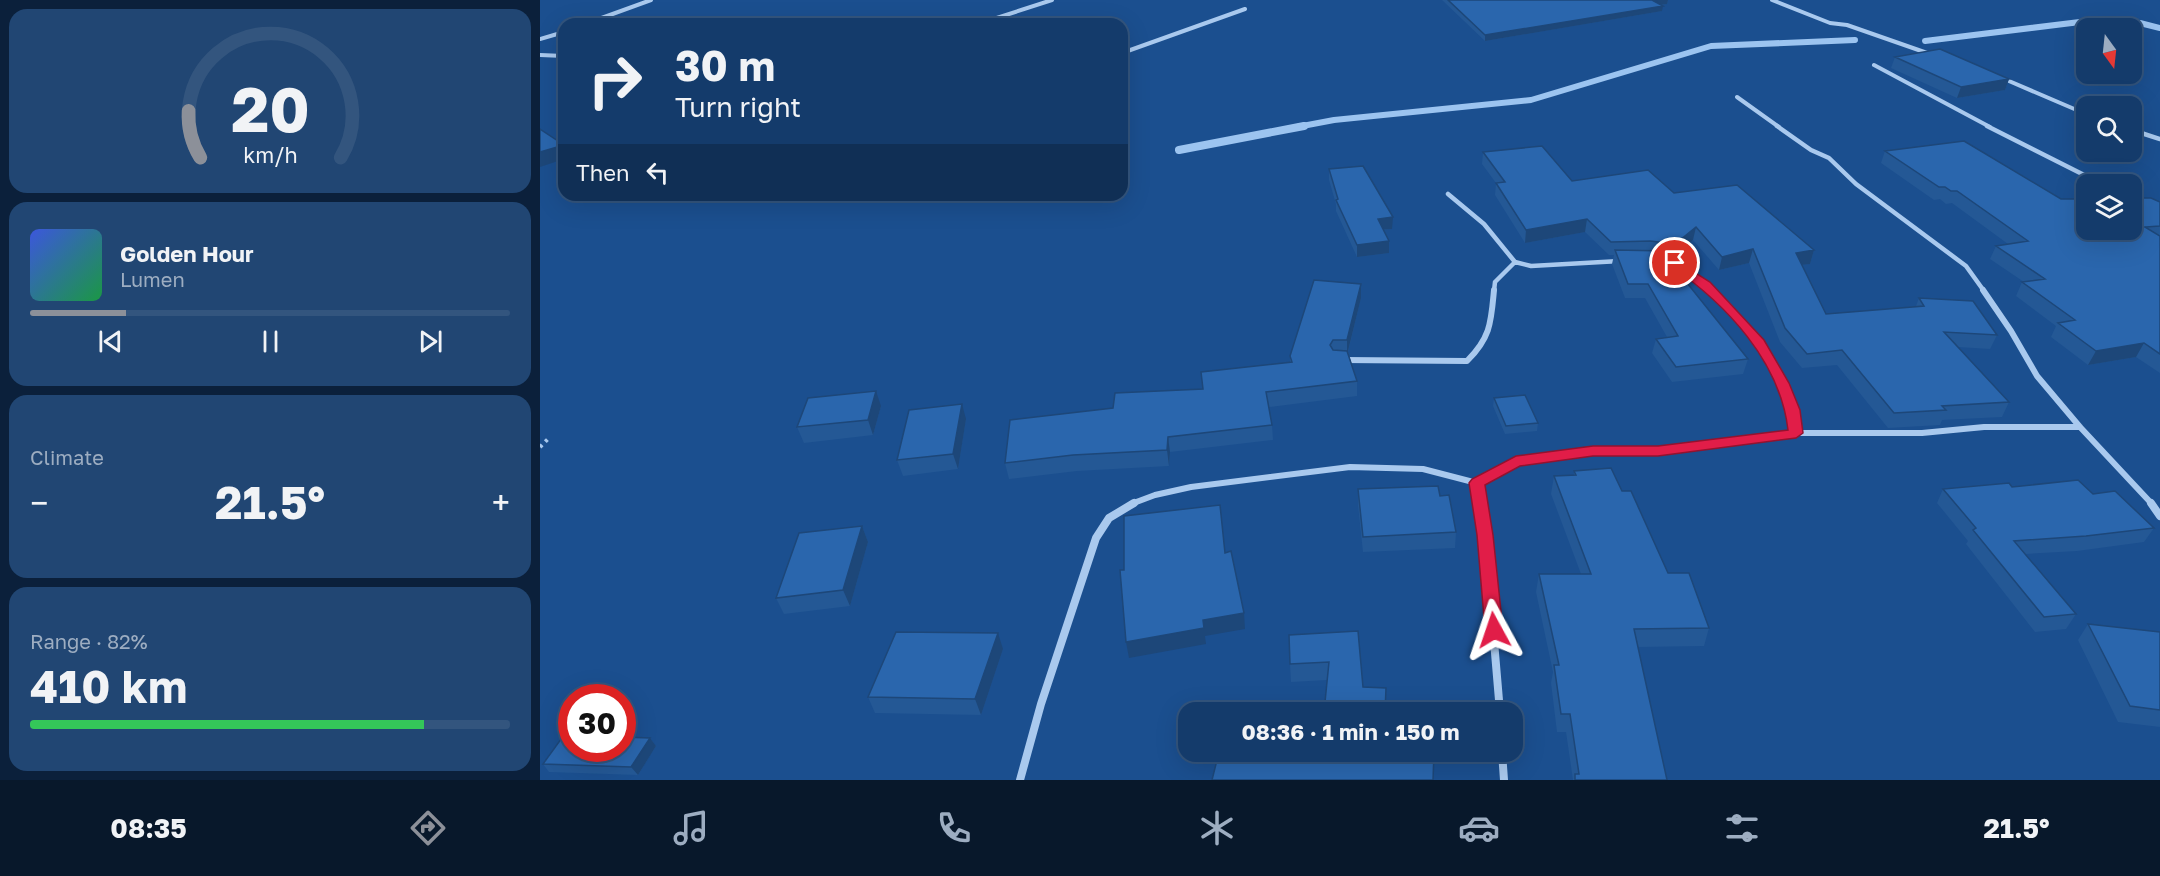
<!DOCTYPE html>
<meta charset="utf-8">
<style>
:root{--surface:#143b6b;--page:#214673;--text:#f1f3f6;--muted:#9dadc1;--line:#33557e;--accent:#8c9099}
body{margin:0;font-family:"Golos Text",sans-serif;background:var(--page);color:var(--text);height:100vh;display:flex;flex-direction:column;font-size:22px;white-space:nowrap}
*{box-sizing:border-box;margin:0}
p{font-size:20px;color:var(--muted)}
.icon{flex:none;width:33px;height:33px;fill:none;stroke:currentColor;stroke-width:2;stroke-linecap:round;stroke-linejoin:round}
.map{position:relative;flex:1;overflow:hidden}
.sheet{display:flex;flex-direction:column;gap:9px;padding:9px;background:#0b203b;width:540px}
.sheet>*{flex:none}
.banner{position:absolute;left:18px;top:18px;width:570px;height:183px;border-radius:18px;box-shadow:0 6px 24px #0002,0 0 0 2px var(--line);background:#143b6b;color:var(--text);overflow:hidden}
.needle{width:39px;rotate:165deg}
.fabs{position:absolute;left:1536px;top:18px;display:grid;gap:12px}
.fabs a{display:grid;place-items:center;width:66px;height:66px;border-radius:12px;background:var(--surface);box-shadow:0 6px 24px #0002,0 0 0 2px var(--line);font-size:30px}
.speed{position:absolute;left:18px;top:684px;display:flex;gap:12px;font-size:30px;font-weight:700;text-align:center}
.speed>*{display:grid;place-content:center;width:78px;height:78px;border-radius:50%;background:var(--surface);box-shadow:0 6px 24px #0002,0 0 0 2px var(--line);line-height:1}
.speed .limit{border:9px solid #d22;background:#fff;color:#111}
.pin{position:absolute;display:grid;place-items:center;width:51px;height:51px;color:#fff;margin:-26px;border:3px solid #fff;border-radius:50%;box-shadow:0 2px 6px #0007}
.me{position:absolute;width:66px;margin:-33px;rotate:355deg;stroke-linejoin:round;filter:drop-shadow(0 0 4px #0008)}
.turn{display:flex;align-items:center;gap:21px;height:126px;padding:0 18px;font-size:27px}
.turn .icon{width:78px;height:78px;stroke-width:2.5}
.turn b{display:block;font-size:42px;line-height:51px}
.then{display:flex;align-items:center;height:57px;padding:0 18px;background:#0003;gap:12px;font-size:22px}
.big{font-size:45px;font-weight:700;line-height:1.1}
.sheet .tile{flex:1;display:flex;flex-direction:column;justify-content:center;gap:9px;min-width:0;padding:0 21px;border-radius:18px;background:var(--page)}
.sheet .dial{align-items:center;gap:0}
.dial svg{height:156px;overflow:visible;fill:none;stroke:var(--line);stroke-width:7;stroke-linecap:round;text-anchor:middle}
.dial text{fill:var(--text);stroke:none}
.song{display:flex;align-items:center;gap:18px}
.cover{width:72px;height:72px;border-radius:9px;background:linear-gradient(135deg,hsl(230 70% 55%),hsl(140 70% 35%))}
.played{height:6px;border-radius:3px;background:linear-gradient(90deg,var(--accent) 20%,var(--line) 20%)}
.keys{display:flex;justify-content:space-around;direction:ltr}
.heat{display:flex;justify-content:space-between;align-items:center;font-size:33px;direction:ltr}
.charge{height:9px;border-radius:4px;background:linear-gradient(90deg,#34c759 82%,var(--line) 0)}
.trip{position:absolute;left:638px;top:702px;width:345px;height:60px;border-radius:18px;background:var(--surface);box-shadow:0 6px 24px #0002,0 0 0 2px var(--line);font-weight:700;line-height:60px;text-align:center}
.dock{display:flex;height:96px;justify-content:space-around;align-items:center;background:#08182b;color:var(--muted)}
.dock .icon{width:42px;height:42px}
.dock .active{color:var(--accent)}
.dock b{font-size:27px;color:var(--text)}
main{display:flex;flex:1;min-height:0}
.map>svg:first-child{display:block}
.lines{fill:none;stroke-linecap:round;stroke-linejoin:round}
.stream-far1{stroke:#9cc4f0;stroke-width:6}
.stream{stroke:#9cc4f0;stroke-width:8}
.path{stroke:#a9c9ee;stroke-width:4;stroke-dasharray:3 4.5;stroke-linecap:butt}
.street-far3{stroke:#a9c9ee;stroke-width:4}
.street-far2{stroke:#a9c9ee;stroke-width:4.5}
.street-far1{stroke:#a9c9ee;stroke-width:6}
.street{stroke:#a9c9ee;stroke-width:8}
.wall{fill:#245895}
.shaded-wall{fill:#1d4779}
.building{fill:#2a66ad;stroke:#1d4779;stroke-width:1.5}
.route{fill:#e11d48;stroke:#92132f;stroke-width:1.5}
</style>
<main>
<section class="sheet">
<div class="tile dial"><svg viewBox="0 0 100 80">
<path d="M14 69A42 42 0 1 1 86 69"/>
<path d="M14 69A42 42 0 0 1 8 45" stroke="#8c9099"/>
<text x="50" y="56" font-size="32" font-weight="700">20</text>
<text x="50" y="72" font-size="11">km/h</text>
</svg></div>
<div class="tile">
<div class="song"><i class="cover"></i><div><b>Golden Hour</b><p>Lumen</p></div></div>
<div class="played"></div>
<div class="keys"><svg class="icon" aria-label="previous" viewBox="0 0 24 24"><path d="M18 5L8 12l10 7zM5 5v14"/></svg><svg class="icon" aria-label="pause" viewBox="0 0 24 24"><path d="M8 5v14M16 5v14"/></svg><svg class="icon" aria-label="next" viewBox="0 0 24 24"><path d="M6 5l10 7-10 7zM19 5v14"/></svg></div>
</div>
<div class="tile"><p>Climate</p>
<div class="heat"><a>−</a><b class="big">21.5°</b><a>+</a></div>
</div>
<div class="tile"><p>Range · 82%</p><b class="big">410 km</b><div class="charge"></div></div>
</section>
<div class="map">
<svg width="1620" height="780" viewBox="0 0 1620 780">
<rect width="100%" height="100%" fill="#1b4f8f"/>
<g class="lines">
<!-- stream-far1 -->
<path class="stream-far1" d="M1385,41L1548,21L1600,23L1620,28
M757,127L794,120L991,100L1171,46L1315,40"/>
<!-- stream -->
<path class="stream" d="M639,150L764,126"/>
<!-- path -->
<path class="path" d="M0,447L8,439"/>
<!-- street-far3 -->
<path class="street-far3" d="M1232,0L1290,23L1307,25L1390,54
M45,24L111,0
M438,24L512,0
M0,39L24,32
M582,53L705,9
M0,55L24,56
M1334,65L1450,127
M1462,78L1546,114
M1197,97L1239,127"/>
<!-- street-far2 -->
<path class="street-far2" d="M1237,126L1271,150L1289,158L1316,184L1426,266L1444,291
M1447,126L1562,184
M1592,130L1620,139
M908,194L944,224L975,262L991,266L1080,261
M1123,261L1142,268L1173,291
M954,291L955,282L975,262"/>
<!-- street-far1 -->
<path class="street-far1" d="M1172,290C1212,327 1250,377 1256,433
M1443,290L1471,331L1497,376L1540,427L1612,504
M803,360L927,361C951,337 951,322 954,290
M591,504L615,495L651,487L810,467L883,469L937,483
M940,504L937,483L977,461L1053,451H1118L1256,433H1382L1444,427H1540"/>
<!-- street -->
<path class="street" d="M940,503L945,535L960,712
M1611,503L1620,516
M962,752L964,780
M480,780L501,704L556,538L569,518L594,503"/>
</g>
<!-- wall -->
<path class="wall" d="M902,0H1128L1127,4L1121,5L1122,11L945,41Z
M1355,57L1469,79L1465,90L1417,98L1351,68Z
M1345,151L1521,199L1620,202V373L1596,357L1548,365L1511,337L1516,326L1476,296L1482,282H1484L1450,259L1456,246L1468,244L1412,203L1406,204L1400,199L1394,200L1341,163Z
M943,152L1032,181L1134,193L1274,250L1270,264L1262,265L1286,314L1376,306L1379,298L1457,335L1450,349L1418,347L1469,402L1462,417L1402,420L1400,425L1348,428L1297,365L1262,368L1240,342L1209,263L1179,270L1153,240L1132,257H1125L1208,359L1203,374L1132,382L1112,353L1116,339L1127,337L1105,298H1085L1072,264L1074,255H1069L1045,232L985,243L955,195L956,183L942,164Z
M789,169L852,229L843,230L849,241V253L817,257L796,211V204L789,180Z
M821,284V298L808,352L817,381V396L729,407L732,425L733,440L630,452L629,466L537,471L469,479L465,463L573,408L663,389L750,362V356Z
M954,398L998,423L997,431L965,434L953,406Z
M341,406L333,435L264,443L257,427Z
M426,419L418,469L363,476L357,460Z
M1034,471L1082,491L1128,573L1169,628L1164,646L1098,647L1127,780H1128H1033L1026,732H1017L1011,683L1013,672L996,592L999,574H1041L1011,494L1014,476L1034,475Z
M1472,487L1553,494L1614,528L1604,542L1537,551L1485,554L1536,614L1526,629L1495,632L1426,544L1428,541L1397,503L1403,489Z
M818,489L900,496L916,532L915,548L823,552L818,505Z
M322,526L328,542L310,606L244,614L236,598Z
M1548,624L1620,632V727L1578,722L1538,640Z
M818,631L787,680L751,682L750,664Z
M463,649L441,715L335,713L328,697Z
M110,738L116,746L98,775L9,772L3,764Z"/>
<!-- shaded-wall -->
<path class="shaded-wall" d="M1112,0H1128L1127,4L1111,6Z
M1123,6L1122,11L945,41V35Z
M1469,79L1465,90L1417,98L1421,87Z
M24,145V159L0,167V152Z
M853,217L852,229L837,230L838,219Z
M1047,219L1045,232L985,243L986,230Z
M1156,227L1153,240L1132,257L1135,244Z
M849,241V253L817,257V245Z
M1213,249L1209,263L1179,270L1182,257Z
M1274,250L1270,264L1252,266L1256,253Z
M821,284V298L807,355V340Z
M1604,343L1596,357L1548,365L1556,351Z
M336,391L341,406L333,435L328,420Z
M422,404L426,419L418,469L413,454Z
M628,437L630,452L629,466L627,450Z
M322,526L328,542L310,606L303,590Z
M704,613L705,629L665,636L666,644L589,658L586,642L663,620Z
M458,633L463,649L441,715L435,699Z
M110,738L116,746L98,775L91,767Z"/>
<!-- building -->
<path class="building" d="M908,0H1118H1112L1123,6L945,35Z
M1400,49L1469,79L1421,87L1355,57Z
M0,129L24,145L0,152Z
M1424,141L1521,199H1546V230H1592V198H1611L1620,202V226L1605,227L1620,236V354L1604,343L1556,351L1518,323L1535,320L1482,282L1505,279L1456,246L1488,241L1417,191H1411L1405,187H1399L1345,151Z
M1002,146L1032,181L1108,170L1134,193L1197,185L1274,250L1256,253L1286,314L1384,306L1379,298L1433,301L1457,335L1404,332L1469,402L1402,406L1406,410L1354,413L1302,350L1267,354L1245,328L1213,249L1182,257L1156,227L1135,244L1110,241L1071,242L1047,219L986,230L956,183L965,182L943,152Z
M823,166L853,217L838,219L849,241L817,245L796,200L798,199L789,169Z
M1075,250L1126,251L1123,253L1208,359L1136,367L1116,339L1138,336L1108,284H1088Z
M774,280L821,284L807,340H793L790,345L793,350L807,351L817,381L726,392L732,425L628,437L627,450L533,455L465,463L470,420L573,408L575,393L663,389L661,372L752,362L750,356Z
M336,391L328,420L257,427L268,398Z
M985,395L998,423L966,426L954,398Z
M422,404L413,454L357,460L369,410Z
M1071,468L1082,491H1091L1128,573H1149L1169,628L1094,629L1127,780H1128H1035V774H1039L1030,714H1021L1014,665H1019L999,574H1051L1014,476L1036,475L1034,471Z
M1538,480L1553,494L1575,491L1614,528L1546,536L1474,541L1536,614L1504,617L1433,530L1436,528L1403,489L1469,483L1472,487Z
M898,486L900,496L909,495L916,532L823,537L818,489Z
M680,505L685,553L691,551L704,613L663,620L664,628L586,642L580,570H584V516Z
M322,526L303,590L236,598L259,533Z
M1548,624L1620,632V710L1590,706Z
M818,631L823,687L846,688L845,712H784L789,662L750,664L749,635Z
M356,632L458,633L435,699L328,697Z
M24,735H32V748H82V737L110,738L91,767L3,764Z
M679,752L740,757L741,752H894L893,780H672Z"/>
<!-- route -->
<path class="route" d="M1135,260L1170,282L1224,340L1249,383L1260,410L1263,433L1256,438L1118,456H1053L980,466L945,485L953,535L963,630L960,635L954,637L948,635L945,630L937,535L929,483L932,479L976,456L1053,446H1118L1248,430C1240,361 1186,304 1131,266L1129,263Z"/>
</svg>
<div class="fabs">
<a><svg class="needle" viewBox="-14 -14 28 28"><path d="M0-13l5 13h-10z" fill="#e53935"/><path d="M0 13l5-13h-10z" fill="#9dadc1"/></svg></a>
<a><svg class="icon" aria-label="search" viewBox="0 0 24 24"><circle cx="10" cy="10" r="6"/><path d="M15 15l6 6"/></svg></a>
<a><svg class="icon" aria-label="layers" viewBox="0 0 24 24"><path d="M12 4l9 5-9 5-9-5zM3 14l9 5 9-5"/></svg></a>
</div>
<div class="speed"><div class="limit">30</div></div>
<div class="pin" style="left:1135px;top:263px;background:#d93025"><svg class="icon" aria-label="arrive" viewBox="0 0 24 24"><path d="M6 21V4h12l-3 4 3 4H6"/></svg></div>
<svg class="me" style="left:954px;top:630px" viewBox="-20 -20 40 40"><path d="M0-17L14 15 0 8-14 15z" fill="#e11d48" stroke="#fff" stroke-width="4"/></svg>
<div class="trip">08:36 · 1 min · 150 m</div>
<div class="banner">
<div class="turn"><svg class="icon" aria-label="right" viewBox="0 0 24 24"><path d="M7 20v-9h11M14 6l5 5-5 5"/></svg><div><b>30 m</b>Turn right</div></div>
<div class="then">Then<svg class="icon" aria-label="left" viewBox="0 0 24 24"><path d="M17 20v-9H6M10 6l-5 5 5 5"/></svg></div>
</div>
</div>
</main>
<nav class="dock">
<b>08:35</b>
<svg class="icon active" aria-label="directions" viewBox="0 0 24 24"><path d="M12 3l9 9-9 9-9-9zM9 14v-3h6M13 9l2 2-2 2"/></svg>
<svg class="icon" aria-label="music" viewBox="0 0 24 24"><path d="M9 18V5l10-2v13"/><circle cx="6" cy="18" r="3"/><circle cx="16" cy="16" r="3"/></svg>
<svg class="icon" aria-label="phone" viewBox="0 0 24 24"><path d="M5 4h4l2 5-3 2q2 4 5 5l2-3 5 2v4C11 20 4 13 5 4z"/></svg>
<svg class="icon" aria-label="climate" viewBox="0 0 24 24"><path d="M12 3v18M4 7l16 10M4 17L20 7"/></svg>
<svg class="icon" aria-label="car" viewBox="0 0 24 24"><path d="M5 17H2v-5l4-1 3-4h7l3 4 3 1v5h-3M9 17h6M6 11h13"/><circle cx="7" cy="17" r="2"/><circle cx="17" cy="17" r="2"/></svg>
<svg class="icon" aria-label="filters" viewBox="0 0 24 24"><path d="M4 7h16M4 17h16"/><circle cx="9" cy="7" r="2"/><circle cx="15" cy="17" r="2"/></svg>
<b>21.5°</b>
</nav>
